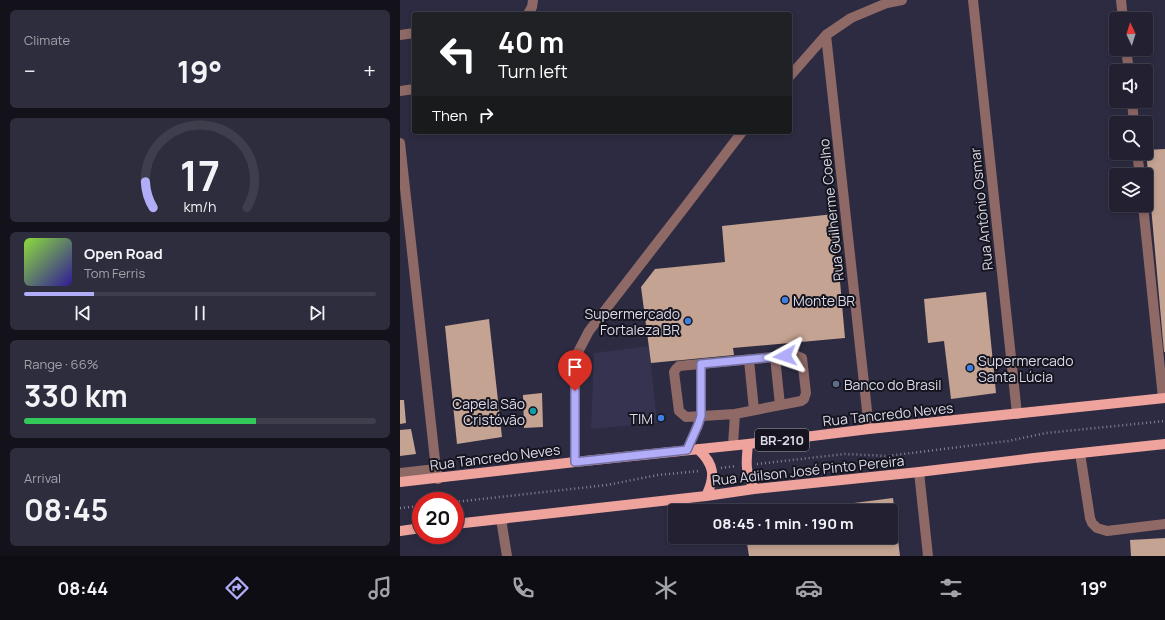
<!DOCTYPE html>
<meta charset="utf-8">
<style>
:root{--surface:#222031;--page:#2e2d3d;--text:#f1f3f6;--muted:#a2a3ab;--line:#3f3e4d;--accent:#b2adf9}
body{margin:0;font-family:Manrope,sans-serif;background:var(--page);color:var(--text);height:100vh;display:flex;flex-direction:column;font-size:15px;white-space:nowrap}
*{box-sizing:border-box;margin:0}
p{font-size:13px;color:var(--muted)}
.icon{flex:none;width:22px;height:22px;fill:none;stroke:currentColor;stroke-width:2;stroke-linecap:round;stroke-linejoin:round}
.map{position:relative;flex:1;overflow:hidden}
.drawer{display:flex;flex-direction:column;gap:10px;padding:10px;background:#13121b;width:400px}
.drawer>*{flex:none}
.banner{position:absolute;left:12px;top:12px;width:380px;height:122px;border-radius:4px;box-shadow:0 2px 6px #0003,0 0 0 1px var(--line);background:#202124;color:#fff;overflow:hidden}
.needle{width:26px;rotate:356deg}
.tools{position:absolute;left:709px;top:12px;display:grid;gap:8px}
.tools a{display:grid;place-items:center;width:44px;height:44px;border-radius:4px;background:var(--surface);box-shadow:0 2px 6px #0003,0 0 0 1px var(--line);font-size:20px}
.speed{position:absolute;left:12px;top:492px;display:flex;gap:8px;font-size:20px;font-weight:700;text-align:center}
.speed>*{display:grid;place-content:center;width:52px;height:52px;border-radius:50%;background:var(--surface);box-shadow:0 2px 6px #0003,0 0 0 1px var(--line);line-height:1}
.speed .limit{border:6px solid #d22;background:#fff;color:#111}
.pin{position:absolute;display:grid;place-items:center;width:34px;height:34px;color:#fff;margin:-41px -17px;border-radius:50% 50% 50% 0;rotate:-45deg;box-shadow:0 0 4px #0007}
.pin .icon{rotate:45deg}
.me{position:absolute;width:44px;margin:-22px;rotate:265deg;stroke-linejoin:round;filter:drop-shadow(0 0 3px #0008)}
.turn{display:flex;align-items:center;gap:14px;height:84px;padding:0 20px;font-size:18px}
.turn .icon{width:52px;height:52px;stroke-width:2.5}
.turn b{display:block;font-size:28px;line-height:34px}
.then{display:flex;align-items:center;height:38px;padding:0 20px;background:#0003;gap:8px;font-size:15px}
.big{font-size:30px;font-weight:700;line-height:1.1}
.drawer .card{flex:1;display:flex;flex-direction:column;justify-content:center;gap:6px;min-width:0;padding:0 14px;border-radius:6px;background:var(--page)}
.drawer .dial{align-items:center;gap:0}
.dial svg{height:104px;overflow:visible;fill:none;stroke:var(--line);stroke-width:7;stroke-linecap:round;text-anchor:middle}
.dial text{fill:var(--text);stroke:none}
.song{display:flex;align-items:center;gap:12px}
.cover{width:48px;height:48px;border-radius:6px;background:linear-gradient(135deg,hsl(90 70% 55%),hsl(250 70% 35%))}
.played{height:4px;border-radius:2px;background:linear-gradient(90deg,var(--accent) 20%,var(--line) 20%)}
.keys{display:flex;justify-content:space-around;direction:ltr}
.heat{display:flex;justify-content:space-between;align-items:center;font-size:22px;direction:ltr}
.charge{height:6px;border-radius:3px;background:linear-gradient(90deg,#34c759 66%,var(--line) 0)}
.trip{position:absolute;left:268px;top:504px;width:230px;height:40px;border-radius:4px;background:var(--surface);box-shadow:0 2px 6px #0003,0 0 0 1px var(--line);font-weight:700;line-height:40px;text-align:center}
.dock{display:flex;height:64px;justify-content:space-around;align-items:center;background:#0e0d14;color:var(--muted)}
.dock .icon{width:28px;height:28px}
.dock .current{color:var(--accent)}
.dock b{font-size:18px;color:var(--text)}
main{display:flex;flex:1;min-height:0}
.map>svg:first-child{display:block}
.built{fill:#35334f}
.building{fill:#c4a392}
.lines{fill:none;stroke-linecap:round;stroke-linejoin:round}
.path{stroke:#858496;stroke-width:2.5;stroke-dasharray:1 3;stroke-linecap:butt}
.minor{stroke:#8e6966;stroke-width:10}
.major{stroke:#eea39d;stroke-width:10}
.route-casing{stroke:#7470a2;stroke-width:10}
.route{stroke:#b2adf9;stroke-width:7}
.shop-dot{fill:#3f7fe0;stroke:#16151f;stroke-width:1.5}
.service-dot{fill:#5c6f8a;stroke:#16151f;stroke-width:1.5}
.culture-dot{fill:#0f9aa8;stroke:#16151f;stroke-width:1.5}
.labels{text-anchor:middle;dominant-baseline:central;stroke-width:4;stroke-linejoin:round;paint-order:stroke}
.shield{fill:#16151f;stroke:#9f9fac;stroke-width:1}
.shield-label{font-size:13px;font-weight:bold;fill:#dadae8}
.street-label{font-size:14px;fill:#dadae8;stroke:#16151f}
.poi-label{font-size:14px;fill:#dadae8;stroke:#16151f;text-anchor:start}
</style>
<main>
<section class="drawer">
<div class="card"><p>Climate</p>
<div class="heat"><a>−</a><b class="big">19°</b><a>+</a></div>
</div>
<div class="card dial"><svg viewBox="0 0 100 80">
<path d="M14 69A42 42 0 1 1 86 69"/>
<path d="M14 69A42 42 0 0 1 8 49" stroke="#b2adf9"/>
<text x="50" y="56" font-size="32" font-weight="700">17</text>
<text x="50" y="72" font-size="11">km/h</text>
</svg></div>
<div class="card">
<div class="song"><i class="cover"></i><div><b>Open Road</b><p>Tom Ferris</p></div></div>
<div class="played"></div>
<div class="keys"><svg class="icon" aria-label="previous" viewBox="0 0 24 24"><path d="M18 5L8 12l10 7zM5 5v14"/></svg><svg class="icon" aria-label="pause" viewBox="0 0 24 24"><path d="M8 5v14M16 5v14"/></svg><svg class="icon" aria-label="next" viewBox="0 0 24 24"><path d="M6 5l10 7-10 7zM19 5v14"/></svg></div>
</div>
<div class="card"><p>Range · 66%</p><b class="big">330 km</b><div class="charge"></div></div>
<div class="card"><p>Arrival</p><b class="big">08:45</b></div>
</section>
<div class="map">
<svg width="765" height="556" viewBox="0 0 765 556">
<rect width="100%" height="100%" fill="#2d2b41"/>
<!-- built -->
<path class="built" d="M249,346L257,423L191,429L194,353Z"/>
<!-- building -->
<path class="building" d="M765,149V352H764L746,150Z
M434,214L445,338L333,348L334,355L251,363L241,287L255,269L325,262L322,226Z
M586,292L596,393L551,399L544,341L528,343L524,299Z
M89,319L102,437L57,444L45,326Z
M142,393L143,427L124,428L123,395Z
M0,400H4L6,423L0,424Z
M11,429L16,454L0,456V430Z
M493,498L500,556H349L346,537H491V511H399V510Z
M765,538V556H731L730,540Z"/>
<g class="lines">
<!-- path -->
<path class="path" d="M357,464L445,454L487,456L608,441L646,433L765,421
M321,468L336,466
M55,502L207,485L258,475L300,471
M0,508L21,506"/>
<!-- minor -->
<path class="minor" d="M573,0L617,414
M721,0L723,19
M128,14L132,7L133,0
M0,35L14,33
M426,35L469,429
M726,49L729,71
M390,76L426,35L451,18L487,3L502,0
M0,91L14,89
M732,101L734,123
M0,143L36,469L38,479
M737,153L740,175
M743,205L763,398
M375,357L380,405
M349,360L354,410
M333,445L335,414L401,401L404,399L406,393L402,358L395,355L279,366L276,369L274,372L279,411L286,417L335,414
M287,450L298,425L301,416V364
M680,453L690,518L692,523L697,528L707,531L765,524
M175,462V376L177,354L189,331L288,203L342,132
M519,472L528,556
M0,473L36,469
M101,519L107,556"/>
<!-- major -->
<path class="major" d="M348,444C346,465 345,469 354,489
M298,449C314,464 316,476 306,496
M0,482L175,462L348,444L469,429L765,398
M55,524L306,496L354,489L519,472L634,458L765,444
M0,531L21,528"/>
</g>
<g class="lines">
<!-- route casing -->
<g class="route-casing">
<path id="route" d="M175,391V462L287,450L298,425L301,416V364L385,356"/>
</g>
<!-- route -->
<use href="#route" class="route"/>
</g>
<!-- markers -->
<g class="shop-dot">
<circle cx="385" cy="300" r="4"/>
<circle cx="288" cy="321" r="4"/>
<circle cx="570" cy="368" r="4"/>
<circle cx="261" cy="418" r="4"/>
</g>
<circle class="service-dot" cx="436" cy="384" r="4"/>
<circle class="culture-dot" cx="133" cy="411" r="4"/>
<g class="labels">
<!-- shield labels -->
<rect class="shield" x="355" y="429" width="54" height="22" rx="3"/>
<g class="shield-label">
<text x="382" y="440">BR-210</text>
</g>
<!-- street labels -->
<g class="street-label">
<text transform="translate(581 209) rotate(-96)">Rua Antônio Osmar</text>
<text transform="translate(431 210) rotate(-96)">Rua Guilherme Coelho</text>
<text transform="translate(488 414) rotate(-6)">Rua Tancredo Neves</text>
<text transform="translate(95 457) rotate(-7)">Rua Tancredo Neves</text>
<text transform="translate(408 470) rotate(-6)">Rua Adilson José Pinto Pereira</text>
</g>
<!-- poi labels -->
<g class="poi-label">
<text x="393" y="300">Monte BR</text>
<text x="280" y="313" text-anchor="end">Supermercado<tspan x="280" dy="16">Fortaleza BR</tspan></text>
<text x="578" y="360">Supermercado<tspan x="578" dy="16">Santa Lúcia</tspan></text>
<text x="444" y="384">Banco do Brasil</text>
<text x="125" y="403" text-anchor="end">Capela São<tspan x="125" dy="16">Cristóvão</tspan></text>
<text x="253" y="418" text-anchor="end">TIM</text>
</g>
</g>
</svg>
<div class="tools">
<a><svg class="needle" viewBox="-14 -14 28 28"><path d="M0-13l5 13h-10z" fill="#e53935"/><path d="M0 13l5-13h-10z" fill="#a2a3ab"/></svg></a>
<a><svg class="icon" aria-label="sound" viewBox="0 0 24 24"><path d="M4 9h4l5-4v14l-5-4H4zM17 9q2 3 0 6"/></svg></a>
<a><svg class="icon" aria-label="search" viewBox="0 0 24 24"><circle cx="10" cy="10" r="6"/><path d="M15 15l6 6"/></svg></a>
<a><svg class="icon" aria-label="layers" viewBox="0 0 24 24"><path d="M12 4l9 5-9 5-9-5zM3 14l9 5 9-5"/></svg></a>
</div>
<div class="speed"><div class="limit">20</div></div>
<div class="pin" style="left:175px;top:391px;background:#d93025"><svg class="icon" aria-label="arrive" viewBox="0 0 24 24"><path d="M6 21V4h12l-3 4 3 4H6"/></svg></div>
<svg class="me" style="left:385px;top:356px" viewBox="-20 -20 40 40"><path d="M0-17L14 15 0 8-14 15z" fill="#b2adf9" stroke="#fff" stroke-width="4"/></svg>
<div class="trip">08:45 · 1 min · 190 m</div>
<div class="banner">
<div class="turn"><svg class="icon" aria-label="left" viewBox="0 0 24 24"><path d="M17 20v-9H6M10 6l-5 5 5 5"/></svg><div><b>40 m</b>Turn left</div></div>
<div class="then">Then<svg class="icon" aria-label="right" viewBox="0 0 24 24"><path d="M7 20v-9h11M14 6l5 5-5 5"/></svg></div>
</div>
</div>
</main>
<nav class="dock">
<b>08:44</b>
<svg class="icon current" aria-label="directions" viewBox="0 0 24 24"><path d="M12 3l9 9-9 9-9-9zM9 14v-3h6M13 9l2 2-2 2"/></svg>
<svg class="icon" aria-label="music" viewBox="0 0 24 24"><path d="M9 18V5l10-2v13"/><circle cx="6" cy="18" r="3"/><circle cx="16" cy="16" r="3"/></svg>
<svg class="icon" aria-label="phone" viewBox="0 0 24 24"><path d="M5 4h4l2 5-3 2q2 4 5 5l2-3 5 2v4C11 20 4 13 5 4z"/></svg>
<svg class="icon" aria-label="climate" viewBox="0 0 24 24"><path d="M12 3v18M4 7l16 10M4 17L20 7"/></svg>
<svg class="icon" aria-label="car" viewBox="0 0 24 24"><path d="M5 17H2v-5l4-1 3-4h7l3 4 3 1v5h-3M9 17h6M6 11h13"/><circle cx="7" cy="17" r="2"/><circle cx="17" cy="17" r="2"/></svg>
<svg class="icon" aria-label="filters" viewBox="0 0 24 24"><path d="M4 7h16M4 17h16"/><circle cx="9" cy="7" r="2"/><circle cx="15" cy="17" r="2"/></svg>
<b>19°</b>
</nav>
